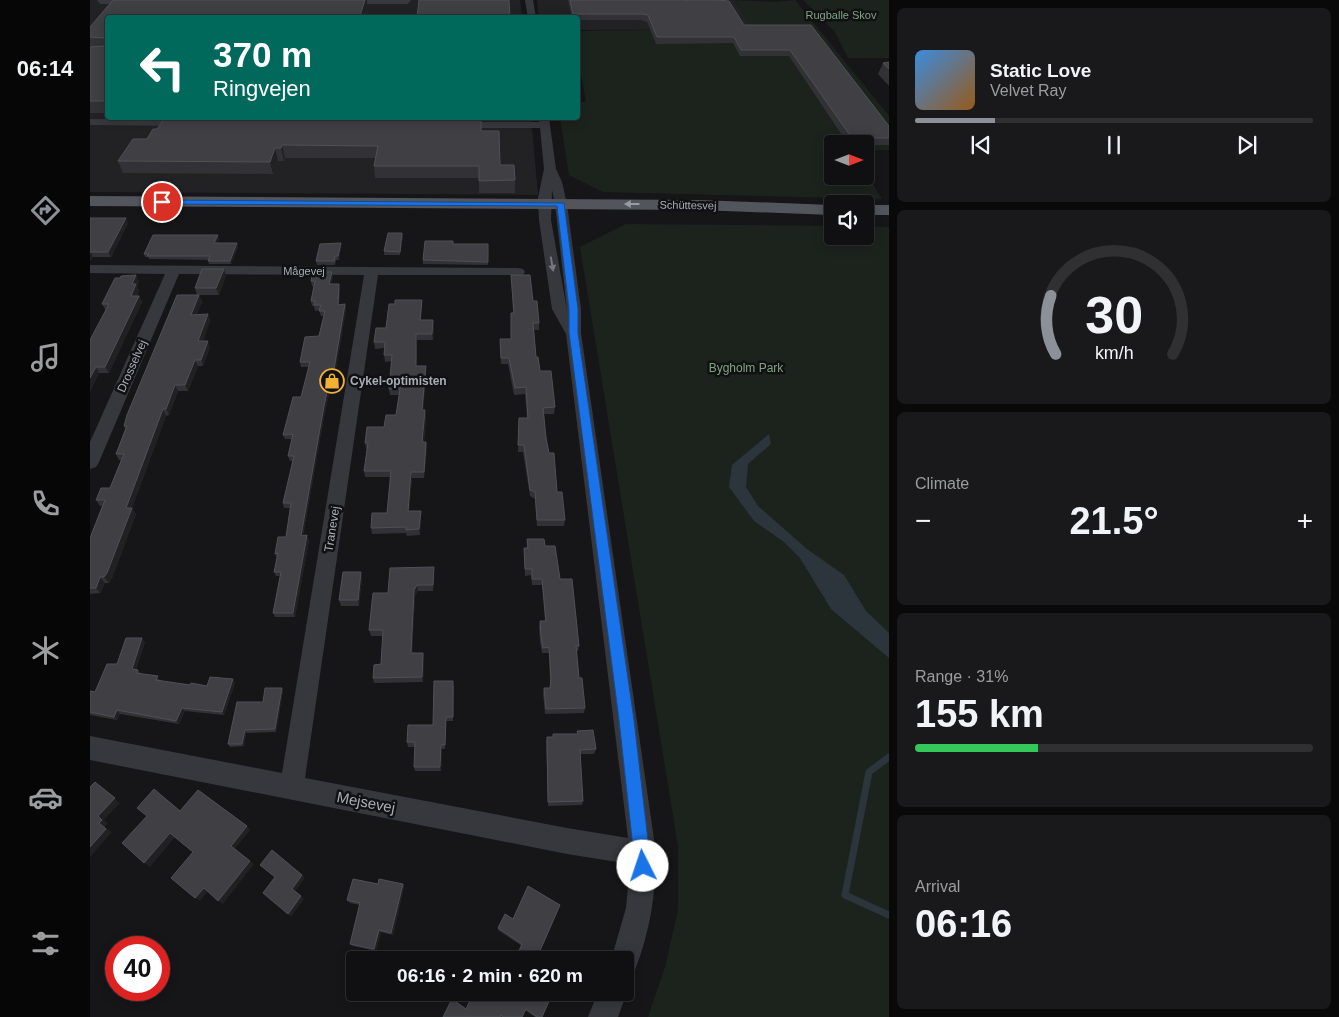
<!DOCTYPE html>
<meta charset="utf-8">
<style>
:root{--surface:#101012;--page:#19191b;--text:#f1f3f6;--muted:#9c9d9f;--line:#303032;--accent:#8c9099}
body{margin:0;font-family:Helvetica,sans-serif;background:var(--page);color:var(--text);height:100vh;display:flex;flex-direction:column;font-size:19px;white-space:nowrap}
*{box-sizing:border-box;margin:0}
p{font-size:16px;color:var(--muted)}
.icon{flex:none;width:28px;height:28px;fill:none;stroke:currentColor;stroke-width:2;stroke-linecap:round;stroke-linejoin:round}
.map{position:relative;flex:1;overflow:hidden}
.sheet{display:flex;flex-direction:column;gap:8px;padding:8px;background:#09090a;width:450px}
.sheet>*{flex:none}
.hud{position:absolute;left:15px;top:15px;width:475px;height:105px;border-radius:5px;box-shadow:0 2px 12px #0003,0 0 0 1px var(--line);background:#00695c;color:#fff;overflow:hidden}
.needle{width:32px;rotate:90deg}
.buttons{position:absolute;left:734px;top:135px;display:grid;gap:10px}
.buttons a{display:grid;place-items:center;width:50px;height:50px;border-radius:5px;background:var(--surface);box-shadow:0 2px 12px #0003,0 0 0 1px var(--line);font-size:25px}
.speed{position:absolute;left:15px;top:936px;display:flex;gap:10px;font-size:25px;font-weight:700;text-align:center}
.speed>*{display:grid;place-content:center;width:65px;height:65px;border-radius:50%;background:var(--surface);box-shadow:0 2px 12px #0003,0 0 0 1px var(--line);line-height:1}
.speed .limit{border:8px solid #d22;background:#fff;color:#111}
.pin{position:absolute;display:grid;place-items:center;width:42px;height:42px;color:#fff;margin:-21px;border:2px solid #fff;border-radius:50%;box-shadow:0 1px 5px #0007}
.me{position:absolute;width:55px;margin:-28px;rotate:356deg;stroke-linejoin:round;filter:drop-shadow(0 0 4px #0008)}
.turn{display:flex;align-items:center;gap:18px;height:105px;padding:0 25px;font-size:22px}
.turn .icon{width:65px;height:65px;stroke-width:2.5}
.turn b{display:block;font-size:35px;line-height:42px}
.big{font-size:38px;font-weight:800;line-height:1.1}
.sheet .widget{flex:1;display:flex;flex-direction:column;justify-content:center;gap:8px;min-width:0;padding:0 18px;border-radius:8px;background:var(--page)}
.sheet .dial{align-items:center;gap:0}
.dial svg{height:130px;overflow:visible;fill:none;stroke:var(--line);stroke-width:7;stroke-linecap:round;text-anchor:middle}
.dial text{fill:var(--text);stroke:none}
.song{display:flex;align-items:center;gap:15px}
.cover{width:60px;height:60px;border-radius:8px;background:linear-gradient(135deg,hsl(210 70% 55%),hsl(30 70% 35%))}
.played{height:5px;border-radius:2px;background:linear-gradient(90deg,var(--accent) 20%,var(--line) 20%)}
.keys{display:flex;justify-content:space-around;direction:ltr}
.heat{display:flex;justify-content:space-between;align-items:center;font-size:28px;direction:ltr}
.charge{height:8px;border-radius:4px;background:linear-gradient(90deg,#34c759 31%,var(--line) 0)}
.trip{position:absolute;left:256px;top:951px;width:288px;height:50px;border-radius:5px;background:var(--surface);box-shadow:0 2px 12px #0003,0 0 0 1px var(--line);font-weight:800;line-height:50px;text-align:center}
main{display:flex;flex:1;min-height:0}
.menu{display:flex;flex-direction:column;width:90px;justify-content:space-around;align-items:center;background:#060607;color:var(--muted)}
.menu .icon{width:35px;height:35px}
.menu .on{color:var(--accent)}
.menu b{font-size:22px;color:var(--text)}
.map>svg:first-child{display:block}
.built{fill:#222225}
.green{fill:#1c231d}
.water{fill:#2c353c}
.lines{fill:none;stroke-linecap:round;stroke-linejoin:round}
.stream{stroke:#2c353c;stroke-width:7}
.minor{fill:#37383d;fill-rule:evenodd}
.major{fill:#53555c;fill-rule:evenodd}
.wall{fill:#323236}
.shaded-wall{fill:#212124}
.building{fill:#3f3f44;stroke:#4f5156}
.oneway{fill:#979ba6}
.oneway2{fill:#757881}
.route{fill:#1a73e8;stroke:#114b97}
.labels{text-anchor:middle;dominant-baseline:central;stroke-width:5;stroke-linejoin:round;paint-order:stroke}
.far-park-label{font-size:11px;fill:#7fa381;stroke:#111113}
.far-street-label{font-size:11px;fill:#a8adb8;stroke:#111113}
.street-label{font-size:12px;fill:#a8adb8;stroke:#111113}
.park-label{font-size:12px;fill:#7fa381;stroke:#111113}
.poi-label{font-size:12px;font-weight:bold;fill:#a8adb8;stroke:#111113;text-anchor:start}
.near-street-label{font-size:15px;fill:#a8adb8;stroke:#111113}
</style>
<main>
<nav class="menu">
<b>06:14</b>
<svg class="icon on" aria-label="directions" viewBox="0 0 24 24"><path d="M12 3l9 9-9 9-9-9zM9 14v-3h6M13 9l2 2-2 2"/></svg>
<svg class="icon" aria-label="music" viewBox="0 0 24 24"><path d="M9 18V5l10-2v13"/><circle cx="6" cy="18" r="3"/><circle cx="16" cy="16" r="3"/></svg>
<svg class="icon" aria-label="phone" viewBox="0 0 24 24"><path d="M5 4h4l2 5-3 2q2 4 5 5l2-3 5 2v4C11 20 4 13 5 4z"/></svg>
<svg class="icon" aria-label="climate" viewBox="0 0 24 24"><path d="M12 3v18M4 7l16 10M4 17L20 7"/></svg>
<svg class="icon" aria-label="car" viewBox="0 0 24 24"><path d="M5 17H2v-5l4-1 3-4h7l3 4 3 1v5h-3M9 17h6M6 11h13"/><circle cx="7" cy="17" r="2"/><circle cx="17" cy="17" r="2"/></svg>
<svg class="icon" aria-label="filters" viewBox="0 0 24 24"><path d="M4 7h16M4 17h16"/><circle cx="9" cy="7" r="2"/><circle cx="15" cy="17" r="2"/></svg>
</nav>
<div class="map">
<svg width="799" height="1017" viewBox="0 0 799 1017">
<rect width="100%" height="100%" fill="#161618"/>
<!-- built -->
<path class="built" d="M0,0H430L432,17L18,18V118H441L448,195L0,192Z
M447,0H645L663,29L488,30V18L449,17Z"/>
<!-- green -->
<path class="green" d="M645,0L686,2L705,0L799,116V150L775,151V144H742V176H775V171L792,199L513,192L479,175L470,118H488V102H496L488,58V31L663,29Z
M713,0H799V58H758L745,32Z
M536,224L742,226V236H775V226L799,227V1017H558L575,967L588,910V846L490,247Z"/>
<!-- water -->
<path class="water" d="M679,434L681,444L658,464L656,487L668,506L717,549L754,575L776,611L799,633V658L741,609L710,558L694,542L664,521L639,487L642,465Z"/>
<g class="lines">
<!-- stream -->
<path class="stream" d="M799,757L779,772L755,895L799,915"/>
<!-- minor -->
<path class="minor" d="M7,0H51L52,1L48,4H10Z
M250,0H320L321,1L317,4H253Z
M435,0H443L446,18H438Z
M449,118H459L466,169L472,182L477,204L491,309V333L566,853C566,893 560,932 545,970L535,974V960H521L536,908L540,864L477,854L0,760V736L192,773L274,275L89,274L9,462L6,467L0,469V442L75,274L0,273V265L428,268L433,269L435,272L433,275H288L215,778L477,828L538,838L476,334L462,309L449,220L448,198L454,169L450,128H366L361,125L366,122H449ZM462,190L465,204L477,310L461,220Z
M0,119L96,120L101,123L96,126L0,125Z
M535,986L537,992L528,1017H498L508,992H535Z"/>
<!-- major -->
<path class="major" d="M0,196L609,200L742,205V215L609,210L0,206Z
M775,205H799V215H775Z"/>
</g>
<!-- wall -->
<path class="wall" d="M23,0H277V6L275,16H300V18H18V113H0V47H1L0,46V27Z
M329,0L420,18H327Z
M478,0H595V1L654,25H721L799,126V145H775V144H758L699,56H650L643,43L566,44L557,22L551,20H488V18H482Z
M799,62V86L788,74L793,63Z
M177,118H281V119H308V118H430V119H391V131L410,165L425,180V193H389V178H285L284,166L285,158H195L194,161H188L183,174L33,173L28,161L57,139L67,129Z
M0,218L38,223L21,257H3L0,261Z
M312,233L313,236L310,255H294V251Z
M129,239L127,243H147L148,247L141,264H119L118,260L59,259L58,257H55L54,254Z
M251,243V247L249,260H246L245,265H227L226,261Z
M333,260L398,262V265L333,264Z
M46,275L49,282L47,286L49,291L47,296H49L52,302L19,373H9L0,392L16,311L12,304L30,278Z
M421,275L443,301L449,323V330H444L446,357L450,371L465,407L464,414H454L456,438L467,492L475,520L474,526H447L445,499L440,496L433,452H428L429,418H437L435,394L424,395L418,364H411L410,345V339H421L423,313Z
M136,276L129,295H107L105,288Z
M243,277L241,284L250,289L249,305L255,304L256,310L245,374H244L235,411L213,536L219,540L205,617H185L183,613L190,576H186L184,572L187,558L185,554L196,537L200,508H194L193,503L203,461H200L198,456L202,439H195L193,435L211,397L219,367H211L210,362L229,336L234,316H231L229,310L225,311L224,306H222L221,301L224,286H222L221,281Z
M109,295L112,302L106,315L118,314L120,321L113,341L120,347L113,366H108L98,391H88L79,415L76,416L42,508L46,514L22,578L19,583H15L10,593L0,594V538L12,506H10L6,500L20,488L31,460H29L26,454L35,429L34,426Z
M332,300V307L331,320L344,326L343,340H327L326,366L336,373L333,410L336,417L334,442H336L337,448L334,478H322L319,511L331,517L330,535L317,536L316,533L282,534L281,528L297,513L300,477H275L274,471L277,449H276L275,443L294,427L306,415L309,395H300L299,389L302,361L295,362L294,355V348L285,349L284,342L296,328L305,304Z
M437,539L455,546L470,579L489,646L488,651H487L489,678L495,708L494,713L455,714L453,693L454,688H460V684L459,653H452L450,642L449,627L450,621H455L452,585H442L441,575L435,576L434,554V548H437Z
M344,574L343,591H328L325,596L322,653H333L334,658L333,682L284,683L283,678L291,664L293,636H281L279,630L298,593Z
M272,578L269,606H251L249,600Z
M55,642L46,669L48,670L51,674L71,680V681L100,685L117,686L145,683L134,715L95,711L89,724L30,714L27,720L0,715V691L5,692L27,664Z
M364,685L363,721H356L355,749H352L351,771H325L324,767L325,747H318L317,742L343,725Z
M193,690L186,732L156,733L154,746L140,747L138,744L173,702Z
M487,731L506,749L504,754H490L493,801L492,805L458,806L456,742L457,737H463V734H487Z
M288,884H313L314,887L303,935L291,932L286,951L263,946L260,944L270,905L260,903L257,900Z
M408,928L449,953L432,946L408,930Z
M451,992L452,1017H445L435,1010L432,1017H411L376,1009Z"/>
<!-- shaded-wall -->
<path class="shaded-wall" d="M275,0H277V6L274,18L270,16Z
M192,145L195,158L194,161L191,148Z
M185,148L188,161L183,174L180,162Z
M36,218L38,223L21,257L18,252Z
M312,233L313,236L310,255V252Z
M128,235L129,239L125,247L124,243Z
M147,243L148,247L141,264L140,261Z
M251,243V247L249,260L248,256Z
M1,252L3,257L0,261V253Z
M134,269L136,276L129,295L126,288Z
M242,272L243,277L240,289L239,284Z
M46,275L49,282L47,286L49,291L44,302L41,296L42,284Z
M249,284L250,289L249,310L248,305Z
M109,295L112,302L104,321L101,315Z
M49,296L52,302L19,373L15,367Z
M332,300V307L330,326V320Z
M255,304L256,310L245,374L244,369Z
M118,314L120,321L111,347L108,341Z
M343,320L344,326L343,340L342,334Z
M326,334L327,340L326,373Z
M118,341L120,347L113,366L111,360Z
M105,360L108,366L98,391L95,385Z
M336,366V373L333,417L332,410Z
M6,367L9,373L0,392V378Z
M242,369L244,374L235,411L212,540L211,536L234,406Z
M85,385L88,391L79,415L76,409Z
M73,409L76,416L40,514L36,508Z
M335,410L336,417L333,448L332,442Z
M336,442L337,448L334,478V472Z
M321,472L322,478L319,517L318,511Z
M42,508L46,514L22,578L19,583L14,577Z
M331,511V517L330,535L329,529Z
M217,535L219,540L205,617L203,613Z
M271,572L272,578L269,606L268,600Z
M10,577L15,583L10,593L6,588Z
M327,585L328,591L325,596L322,659L321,653L324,590Z
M52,638L55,642L45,672L42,669Z
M333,653L334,658L333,682L332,677Z
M143,679L145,683L134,715L132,712Z
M192,688L193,690L186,732L185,729Z
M92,708L95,711L89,724L86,721Z
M27,710L30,714L27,720L24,717Z
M155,730L156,733L154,746L152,744Z
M351,745L352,749L351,771L350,767Z
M5,782L30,803L14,820L18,823L15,827L22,832L0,857V847L9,823Z
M157,826L160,830L145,849L141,846Z
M80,833L85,837L60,867L54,863Z
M160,861L164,864L133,904L128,901Z
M212,875L215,878L205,892L202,889Z
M313,884L314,887L303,935L301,933Z
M114,888L118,891L110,901L105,898Z
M211,896L214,899L201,917L198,914Z
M289,930L291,932L286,951L284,949Z"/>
<!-- building -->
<path class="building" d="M23,0H275L270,16H300V18H224L217,15L216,18H18V101H0V47L15,46V38L0,37V27Z
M329,0H419L420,18L381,17V15H354L352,18H327Z
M480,0H595V1L599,0H627L639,1L654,25H721L799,126V138H762L700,50H651L644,37H567L558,15L552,14H483Z
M799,62V69L793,63Z
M75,118H276V119H308V118H391V131H409L410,165H424L425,180L389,181V166H284L288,146L192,145L191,148H185L180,162L28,161L43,139H57L63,129H67Z
M0,218H36L18,252H1L0,253Z
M298,233H312L310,252L294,251Z
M63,235H128L124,243H147L140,261H118L120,256H57L59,254H54Z
M335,241H363V244H398V262L333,260Z
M251,243L248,256H245L244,261H226L230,244Z
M112,269H134L126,288H105Z
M223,272H242L239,284H249L248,305L255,304L244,369H242L234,406L211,536L217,535L203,613H183L191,572H184L188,553L185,554L188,537H196L201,503H193L204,456H198L203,434L193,435L203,397H211L220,362H210L215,337L229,336L235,311H229L231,305H224L225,301H221L225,281H221Z
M46,275L42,284H46L41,296H49L15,367H6L0,378V340L19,304H12L25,278H30L31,276Z
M421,275H440L443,301H447L449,323H443L446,357H448L450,371H461L465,407L453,408L456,438L459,453H464L467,492H472L475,520H447L445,492L440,490L434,445H428L429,418H438L436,387L425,388L419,358H411L410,339H421V313H424Z
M87,295H109L101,315L118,314L108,341H118L111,360H105L95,385H85L76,409H73L36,508H42L17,573L14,577H10L6,588H0V538L15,500H6L11,488H20L34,454H26L37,426H34L37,415Z
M305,300H332L330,320H343L342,334H326V366H336L332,410H335L332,442H336L334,472H321L318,511H331L329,529L316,530V527L281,528L282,513H297L301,471H274L278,443H275L277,427H294L296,415H306L310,389H299L302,355H294L295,342H284L286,328H296L299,304H305Z
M437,539H454L455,546H465L470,579H482L489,646H486L489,678H492L495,708L456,709L454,688H460L461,678L459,647L453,648L451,636L450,621H456L452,579H442V569H435L434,548H438Z
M344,567L343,585H327L324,590L321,653H333L332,677L283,678L284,665L291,664L293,630H279L283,593H298L300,568Z
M253,572H271L268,600H249Z
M36,638H52L42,669L48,670L46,673L68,676L66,680L100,685L101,683L117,686L120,677L143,679L132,712L92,708L86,721L27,710L24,717L0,712V691L5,692L17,664H27Z
M344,681H363V717H356L355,745H351L350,767H324L325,742H317L318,725H343Z
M175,688H192L185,729L155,730L152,744H138L147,702H173Z
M503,730L506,749L490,750L493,801L458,802L457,737H463V734H488L487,731Z
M5,782L25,798L8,816L12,820L9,823L16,829L0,847V787Z
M64,789L90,811L108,790L157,826L141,846L160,861L128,901L114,888L105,898L81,878L103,852L80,833L54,863L32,843L57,816L47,808Z
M182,850L212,875L202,889L211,896L198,914L173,893L185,877L170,865Z
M263,879L288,884L289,879L313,884L301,933L289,930L284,949L260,944L270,903L257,900Z
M438,886L470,905L449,953L459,960H425L432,944L408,928L415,914L423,919Z
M384,992H451L460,999L452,1017H447L436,1009L432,1017H413L411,1015L410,1017H353L362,999L376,1009Z"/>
<!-- one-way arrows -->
<defs><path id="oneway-solid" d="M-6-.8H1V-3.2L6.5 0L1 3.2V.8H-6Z" transform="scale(1.25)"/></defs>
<use class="oneway" href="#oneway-solid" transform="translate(542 204) rotate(-180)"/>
<use class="oneway2" href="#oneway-solid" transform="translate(462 264) rotate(80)"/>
<!-- route -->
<path class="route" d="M72,200L474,203L488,309V333L544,720L561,866L559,872L553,874L548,872L545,866L529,720L479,333V309L467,206L69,204L68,202Z"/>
<!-- icons -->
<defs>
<g id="shop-ring" transform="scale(1.25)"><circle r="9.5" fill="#111113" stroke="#f2b134" stroke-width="1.5"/><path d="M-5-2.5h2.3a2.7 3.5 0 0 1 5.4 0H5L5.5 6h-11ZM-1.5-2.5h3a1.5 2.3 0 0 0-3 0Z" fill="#f2b134"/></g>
</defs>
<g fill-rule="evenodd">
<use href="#shop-ring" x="242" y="381"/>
</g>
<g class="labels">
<!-- far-park labels -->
<g class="far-park-label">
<text x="751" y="15">Rugballe Skov</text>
</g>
<!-- far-street labels -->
<g class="far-street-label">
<text transform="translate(598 205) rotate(1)">Schüttesvej</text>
<text x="214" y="271">Mågevej</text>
</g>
<!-- street labels -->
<g class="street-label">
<text transform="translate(42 366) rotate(-66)">Drosselvej</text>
<text transform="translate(242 529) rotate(-81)">Tranevej</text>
</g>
<!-- park labels -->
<g class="park-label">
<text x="656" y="368">Bygholm Park</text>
</g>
<!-- poi labels -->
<g class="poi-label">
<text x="260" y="381">Cykel-optimisten</text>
</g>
<!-- near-street labels -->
<g class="near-street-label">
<text transform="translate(276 802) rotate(11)">Mejsevej</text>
</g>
</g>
</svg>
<div class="buttons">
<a><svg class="needle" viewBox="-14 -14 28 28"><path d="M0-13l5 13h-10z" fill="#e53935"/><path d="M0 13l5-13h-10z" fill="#9c9d9f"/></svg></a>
<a><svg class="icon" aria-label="sound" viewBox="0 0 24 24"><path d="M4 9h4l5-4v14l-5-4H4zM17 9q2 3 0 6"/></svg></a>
</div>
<div class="speed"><div class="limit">40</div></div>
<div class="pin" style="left:72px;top:202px;background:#d93025"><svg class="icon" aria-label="arrive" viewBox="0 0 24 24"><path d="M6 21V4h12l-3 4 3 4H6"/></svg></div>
<svg class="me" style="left:553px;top:866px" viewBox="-20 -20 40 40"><circle r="19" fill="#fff"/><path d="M0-13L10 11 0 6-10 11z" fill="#1a73e8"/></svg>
<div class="trip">06:16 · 2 min · 620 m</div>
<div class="hud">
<div class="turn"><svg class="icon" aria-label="left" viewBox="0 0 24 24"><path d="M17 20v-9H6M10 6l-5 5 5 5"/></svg><div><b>370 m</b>Ringvejen</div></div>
</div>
</div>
<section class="sheet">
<div class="widget">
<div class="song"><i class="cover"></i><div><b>Static Love</b><p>Velvet Ray</p></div></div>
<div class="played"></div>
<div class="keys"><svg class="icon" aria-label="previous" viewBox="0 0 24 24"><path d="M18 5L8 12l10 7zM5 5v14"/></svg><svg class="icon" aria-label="pause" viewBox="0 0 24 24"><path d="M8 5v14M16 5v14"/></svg><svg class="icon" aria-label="next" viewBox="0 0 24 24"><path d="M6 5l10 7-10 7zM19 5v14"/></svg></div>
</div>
<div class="widget dial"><svg viewBox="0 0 100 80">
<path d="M14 69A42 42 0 1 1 86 69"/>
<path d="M14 69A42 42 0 0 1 11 33" stroke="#8c9099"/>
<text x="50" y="56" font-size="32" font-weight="700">30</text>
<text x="50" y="72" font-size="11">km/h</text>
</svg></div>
<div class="widget"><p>Climate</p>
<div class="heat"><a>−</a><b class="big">21.5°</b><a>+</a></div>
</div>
<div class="widget"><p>Range · 31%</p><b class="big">155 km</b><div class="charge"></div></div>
<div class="widget"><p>Arrival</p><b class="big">06:16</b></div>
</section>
</main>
